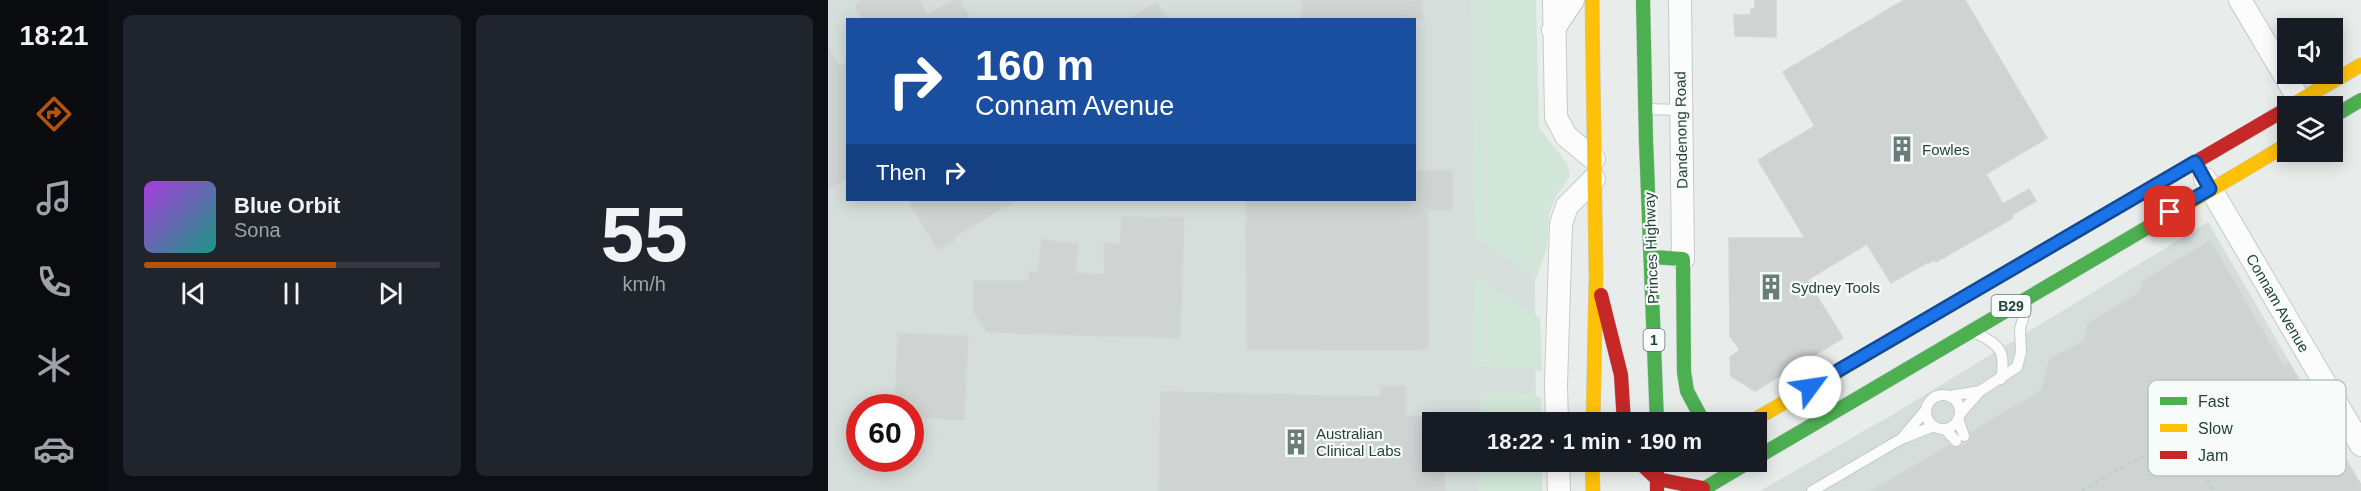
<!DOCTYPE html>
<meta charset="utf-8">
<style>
:root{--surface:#171b24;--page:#20242c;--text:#f1f3f6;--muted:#9ea1a6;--line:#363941;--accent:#b45309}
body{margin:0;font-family:Arial,sans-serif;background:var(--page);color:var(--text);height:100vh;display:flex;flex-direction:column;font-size:22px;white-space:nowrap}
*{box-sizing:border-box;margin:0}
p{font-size:20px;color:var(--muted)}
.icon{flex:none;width:33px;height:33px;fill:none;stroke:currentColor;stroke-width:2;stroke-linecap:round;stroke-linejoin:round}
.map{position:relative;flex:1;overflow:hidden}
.drawer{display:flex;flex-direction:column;gap:15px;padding:15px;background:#0d0f14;width:720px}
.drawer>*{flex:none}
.guide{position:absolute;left:18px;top:18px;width:570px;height:183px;border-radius:0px;box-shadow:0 3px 15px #0003;background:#1a4fa0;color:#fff;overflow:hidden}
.fabs{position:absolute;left:1449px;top:18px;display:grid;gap:12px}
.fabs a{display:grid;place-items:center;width:66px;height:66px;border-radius:0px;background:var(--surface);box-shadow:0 3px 15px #0003;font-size:30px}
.speed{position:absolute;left:18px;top:394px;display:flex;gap:12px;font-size:30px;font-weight:700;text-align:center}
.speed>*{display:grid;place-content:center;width:78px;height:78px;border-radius:50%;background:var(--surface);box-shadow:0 3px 15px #0003;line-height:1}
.speed .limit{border:9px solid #d22;background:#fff;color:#111}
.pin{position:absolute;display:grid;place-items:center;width:51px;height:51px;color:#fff;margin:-26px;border-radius:12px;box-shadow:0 3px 9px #0006}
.me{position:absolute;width:66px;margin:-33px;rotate:59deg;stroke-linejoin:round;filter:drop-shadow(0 0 4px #0008)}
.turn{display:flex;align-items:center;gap:21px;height:126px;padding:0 30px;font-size:27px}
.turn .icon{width:78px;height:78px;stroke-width:2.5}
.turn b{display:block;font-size:42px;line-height:51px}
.then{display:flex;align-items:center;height:57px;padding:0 30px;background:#0003;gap:12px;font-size:22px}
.drawer .widget{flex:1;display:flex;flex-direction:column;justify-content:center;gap:9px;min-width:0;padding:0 21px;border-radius:9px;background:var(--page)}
.drawer .dial{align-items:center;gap:0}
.dial b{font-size:78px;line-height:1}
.song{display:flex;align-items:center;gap:18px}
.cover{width:72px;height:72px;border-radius:9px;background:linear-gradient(135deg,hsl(280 70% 55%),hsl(170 70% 35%))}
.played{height:6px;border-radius:3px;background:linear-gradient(90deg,var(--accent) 65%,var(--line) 65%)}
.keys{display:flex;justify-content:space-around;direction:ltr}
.drawer .tiles{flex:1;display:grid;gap:15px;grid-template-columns:repeat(2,1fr)}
.trip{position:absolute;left:594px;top:412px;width:345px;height:60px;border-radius:0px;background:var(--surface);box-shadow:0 3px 15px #0003;font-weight:800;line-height:60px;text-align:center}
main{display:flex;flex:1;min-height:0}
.menu{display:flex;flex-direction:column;width:108px;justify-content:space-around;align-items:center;background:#090b0e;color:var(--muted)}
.menu .icon{width:42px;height:42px}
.menu .selected{color:var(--accent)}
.menu b{font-size:27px;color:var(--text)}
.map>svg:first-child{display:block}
.built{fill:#d6dedb;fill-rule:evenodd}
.green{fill:#d1e6d8}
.building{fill:#cfd4d2;stroke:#d1d6d4;stroke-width:1.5}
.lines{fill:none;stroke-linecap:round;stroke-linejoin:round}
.lane-casing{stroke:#c5cac8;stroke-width:12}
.street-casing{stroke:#c5cac8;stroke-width:24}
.fast-casing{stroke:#c3ccc9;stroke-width:15}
.slow-casing{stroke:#c3ccc9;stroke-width:15}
.jam-casing{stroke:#c3ccc9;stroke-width:15}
.path{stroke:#c3ccca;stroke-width:3;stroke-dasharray:3 4.5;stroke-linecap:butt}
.lane{stroke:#fcfcfc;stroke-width:10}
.street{stroke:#fcfcfc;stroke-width:22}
.fast{stroke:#4caf50;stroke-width:14}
.slow{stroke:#ffc107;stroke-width:14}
.jam{stroke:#c62828;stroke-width:14}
.route-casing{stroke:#114b97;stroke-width:15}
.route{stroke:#1a73e8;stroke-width:10}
.labels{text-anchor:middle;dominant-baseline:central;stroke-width:4.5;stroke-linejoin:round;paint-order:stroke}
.shield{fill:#f7fbf9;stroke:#637a73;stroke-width:1.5}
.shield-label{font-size:14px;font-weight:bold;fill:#24423a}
.street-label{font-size:15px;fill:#24423a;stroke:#f7fbf9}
.poi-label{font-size:15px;fill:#24423a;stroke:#f7fbf9;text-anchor:start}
.key{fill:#f7fbf9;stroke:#b8c4c0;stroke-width:1.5}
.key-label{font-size:16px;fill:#24423a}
</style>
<main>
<nav class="menu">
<b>18:21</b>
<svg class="icon selected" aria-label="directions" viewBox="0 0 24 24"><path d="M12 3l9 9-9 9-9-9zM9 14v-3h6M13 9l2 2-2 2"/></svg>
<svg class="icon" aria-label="music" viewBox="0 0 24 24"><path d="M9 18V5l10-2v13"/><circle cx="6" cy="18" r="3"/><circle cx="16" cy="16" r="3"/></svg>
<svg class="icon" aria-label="phone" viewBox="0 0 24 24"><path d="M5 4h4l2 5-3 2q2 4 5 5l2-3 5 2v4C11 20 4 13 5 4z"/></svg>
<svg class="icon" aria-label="climate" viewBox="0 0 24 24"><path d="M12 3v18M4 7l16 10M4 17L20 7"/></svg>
<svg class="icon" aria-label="car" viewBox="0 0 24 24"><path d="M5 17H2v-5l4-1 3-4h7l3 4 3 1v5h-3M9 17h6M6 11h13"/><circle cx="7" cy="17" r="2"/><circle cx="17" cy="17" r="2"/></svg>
</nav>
<section class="drawer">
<div class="tiles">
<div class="widget">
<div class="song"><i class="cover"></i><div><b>Blue Orbit</b><p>Sona</p></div></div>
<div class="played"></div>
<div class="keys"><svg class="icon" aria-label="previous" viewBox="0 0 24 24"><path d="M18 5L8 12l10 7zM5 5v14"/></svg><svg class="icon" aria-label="pause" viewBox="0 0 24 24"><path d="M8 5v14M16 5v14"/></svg><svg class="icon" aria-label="next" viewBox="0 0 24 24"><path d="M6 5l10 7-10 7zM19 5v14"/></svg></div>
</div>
<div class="widget dial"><b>55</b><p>km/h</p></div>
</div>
</section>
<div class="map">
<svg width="1533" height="491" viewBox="0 0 1533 491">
<rect width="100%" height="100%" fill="#e8edeb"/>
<!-- built -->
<path class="built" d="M0,0H705L708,423H604V462H708V491H0ZM20,20H586V200H20ZM32,408H82V459H32Z
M1380,222L1533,485V491H932L1067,413Z"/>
<!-- green -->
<path class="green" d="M643,0H708L711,127L740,165L742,176L727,198L721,214L719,248L708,279L646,236Z
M646,275L712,318L714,371L645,366Z
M702,393L713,398V423H652L653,394Z
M651,462H714V491H650Z"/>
<!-- building -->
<path class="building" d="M35,0H91L100,15L126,0H132L143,20H36L27,5Z
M474,0H594V20H474Z
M927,0H948V37L907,36L906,15H923V9H927Z
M1076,0H1137L1219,138L1158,174L1175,204L1201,189L1208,201L1184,215L1185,218L1108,262L1106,260L1101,263L1100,262L1063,283L1039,244L979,280L1015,338L927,391L903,376L902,357L912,350L902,336L901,238H977L930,160L987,126L955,72Z
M329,2L339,20H299Z
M0,47L12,67L20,62V178L0,189Z
M624,170V210H599L600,349L419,350L418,200H586V171Z
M80,200H189L124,238L126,241L110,250Z
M334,216L356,218L352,338L159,332L146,312V281H201V272H210L214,240L250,244L247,273L277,275L276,243L292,244L294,217L334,218Z
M1382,241L1456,367L1461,363L1533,485V491H1043L1121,445L1126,448L1133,447L1142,440L1143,432L1213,391L1222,359L1256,341L1260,323L1311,293L1315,281Z
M70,333L140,336L136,420L82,417V408H67Z
M553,386H578V416L604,417V462H617L616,491H331L333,392L553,397Z"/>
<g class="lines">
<!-- lane casing -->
<g class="lane-casing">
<path id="lane" d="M819,109L852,110
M1148,333C1173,345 1178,352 1173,379
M1098 412a17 17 0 1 1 34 0a17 17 0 1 1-34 0Z
M1122,396L1152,391
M1132,414L1152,391L1189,367L1193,352L1192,329L1198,308
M1130,419L1136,436
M1117,429L1128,441
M1075,437L1097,411
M984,491L1073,439L1106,426"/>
</g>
<!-- street casing -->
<g class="street-casing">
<path id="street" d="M726,0L728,117L738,136L766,159
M852,0L855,259
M1412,0L1472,101
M725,30L745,0
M1377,179L1533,445
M729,423L728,385L733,224L739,206L766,179
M730,462L731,491"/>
</g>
<!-- fast casing -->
<g class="fast-casing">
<path id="fast" d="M815,0L818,141L829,423
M1504,117L1533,100
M824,257L855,259L856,372L859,391L876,423
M928,458L1327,223
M872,491L921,462"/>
</g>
<!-- slow casing -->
<g class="slow-casing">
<path id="slow" d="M764,0L768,276L765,423
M1462,106L1533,65
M1327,223L1460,144
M921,423L1205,257
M764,462L765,491"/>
</g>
<!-- jam casing -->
<g class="jam-casing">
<path id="jam" d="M1205,257L1460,108
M773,295L793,375L796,423
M811,462L829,479L875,488
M829,462V491"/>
</g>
<!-- path -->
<path class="path" d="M1254,491L1351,435L1386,491"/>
<!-- lane -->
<use href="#lane" class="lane"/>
<!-- street -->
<use href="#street" class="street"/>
<!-- fast -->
<use href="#fast" class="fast"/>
<!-- slow -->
<use href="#slow" class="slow"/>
<!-- jam -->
<use href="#jam" class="jam"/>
</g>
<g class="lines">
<!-- route casing -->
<g class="route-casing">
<path id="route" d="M982,387L1367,162L1382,189L1342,212"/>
</g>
<!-- route -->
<use href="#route" class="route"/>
</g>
<!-- icons -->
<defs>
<g id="building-bare" transform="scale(2.07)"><path d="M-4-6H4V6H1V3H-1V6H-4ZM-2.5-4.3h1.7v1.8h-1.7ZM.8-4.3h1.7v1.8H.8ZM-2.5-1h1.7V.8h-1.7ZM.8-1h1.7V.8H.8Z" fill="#697e78" stroke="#f7fbf9" stroke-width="2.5" paint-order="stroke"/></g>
</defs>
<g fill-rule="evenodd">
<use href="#building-bare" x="1074" y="149"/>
<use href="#building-bare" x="943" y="287"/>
<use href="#building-bare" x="468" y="442"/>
</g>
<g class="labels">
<!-- shield labels -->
<g class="shield">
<rect x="1163.5" y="295" width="39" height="22" rx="4.5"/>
<rect x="815.5" y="329" width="21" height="22" rx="4.5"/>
</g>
<g class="shield-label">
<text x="1183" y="306">B29</text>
<text x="826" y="340">1</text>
</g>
<!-- street labels -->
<g class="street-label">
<text transform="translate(853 130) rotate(-91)">Dandenong Road</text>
<text transform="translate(823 248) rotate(-92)">Princes Highway</text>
<text transform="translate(1450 303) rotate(60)">Connam Avenue</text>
</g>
<!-- poi labels -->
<g class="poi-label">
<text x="1094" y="149">Fowles</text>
<text x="963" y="287">Sydney Tools</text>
<text x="488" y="433">Australian<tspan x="488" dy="17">Clinical Labs</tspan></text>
</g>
</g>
<!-- legend -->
<rect x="1320" y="380" width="198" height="96" rx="9" class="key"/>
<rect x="1332" y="397" width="27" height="8" fill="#4caf50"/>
<rect x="1332" y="424" width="27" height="8" fill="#ffc107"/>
<rect x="1332" y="451" width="27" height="8" fill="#c62828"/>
<g class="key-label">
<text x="1370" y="407">Fast</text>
<text x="1370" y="434">Slow</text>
<text x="1370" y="461">Jam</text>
</g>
</svg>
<div class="fabs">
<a><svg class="icon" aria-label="sound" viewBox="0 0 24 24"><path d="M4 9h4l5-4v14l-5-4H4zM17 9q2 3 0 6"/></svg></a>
<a><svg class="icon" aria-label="layers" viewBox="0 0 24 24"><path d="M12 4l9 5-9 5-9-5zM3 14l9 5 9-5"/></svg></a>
</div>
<div class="speed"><div class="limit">60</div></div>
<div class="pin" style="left:1342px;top:212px;background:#d93025"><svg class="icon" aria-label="arrive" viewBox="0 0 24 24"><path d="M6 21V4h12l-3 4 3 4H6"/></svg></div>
<svg class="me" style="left:982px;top:387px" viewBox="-20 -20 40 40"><circle r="19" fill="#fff"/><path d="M0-13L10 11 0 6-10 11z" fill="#1a73e8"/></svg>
<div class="trip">18:22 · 1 min · 190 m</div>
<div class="guide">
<div class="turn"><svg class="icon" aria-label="right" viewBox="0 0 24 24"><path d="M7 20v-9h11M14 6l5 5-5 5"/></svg><div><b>160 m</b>Connam Avenue</div></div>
<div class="then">Then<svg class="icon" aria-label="right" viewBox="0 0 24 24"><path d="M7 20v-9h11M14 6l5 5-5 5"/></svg></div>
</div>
</div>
</main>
